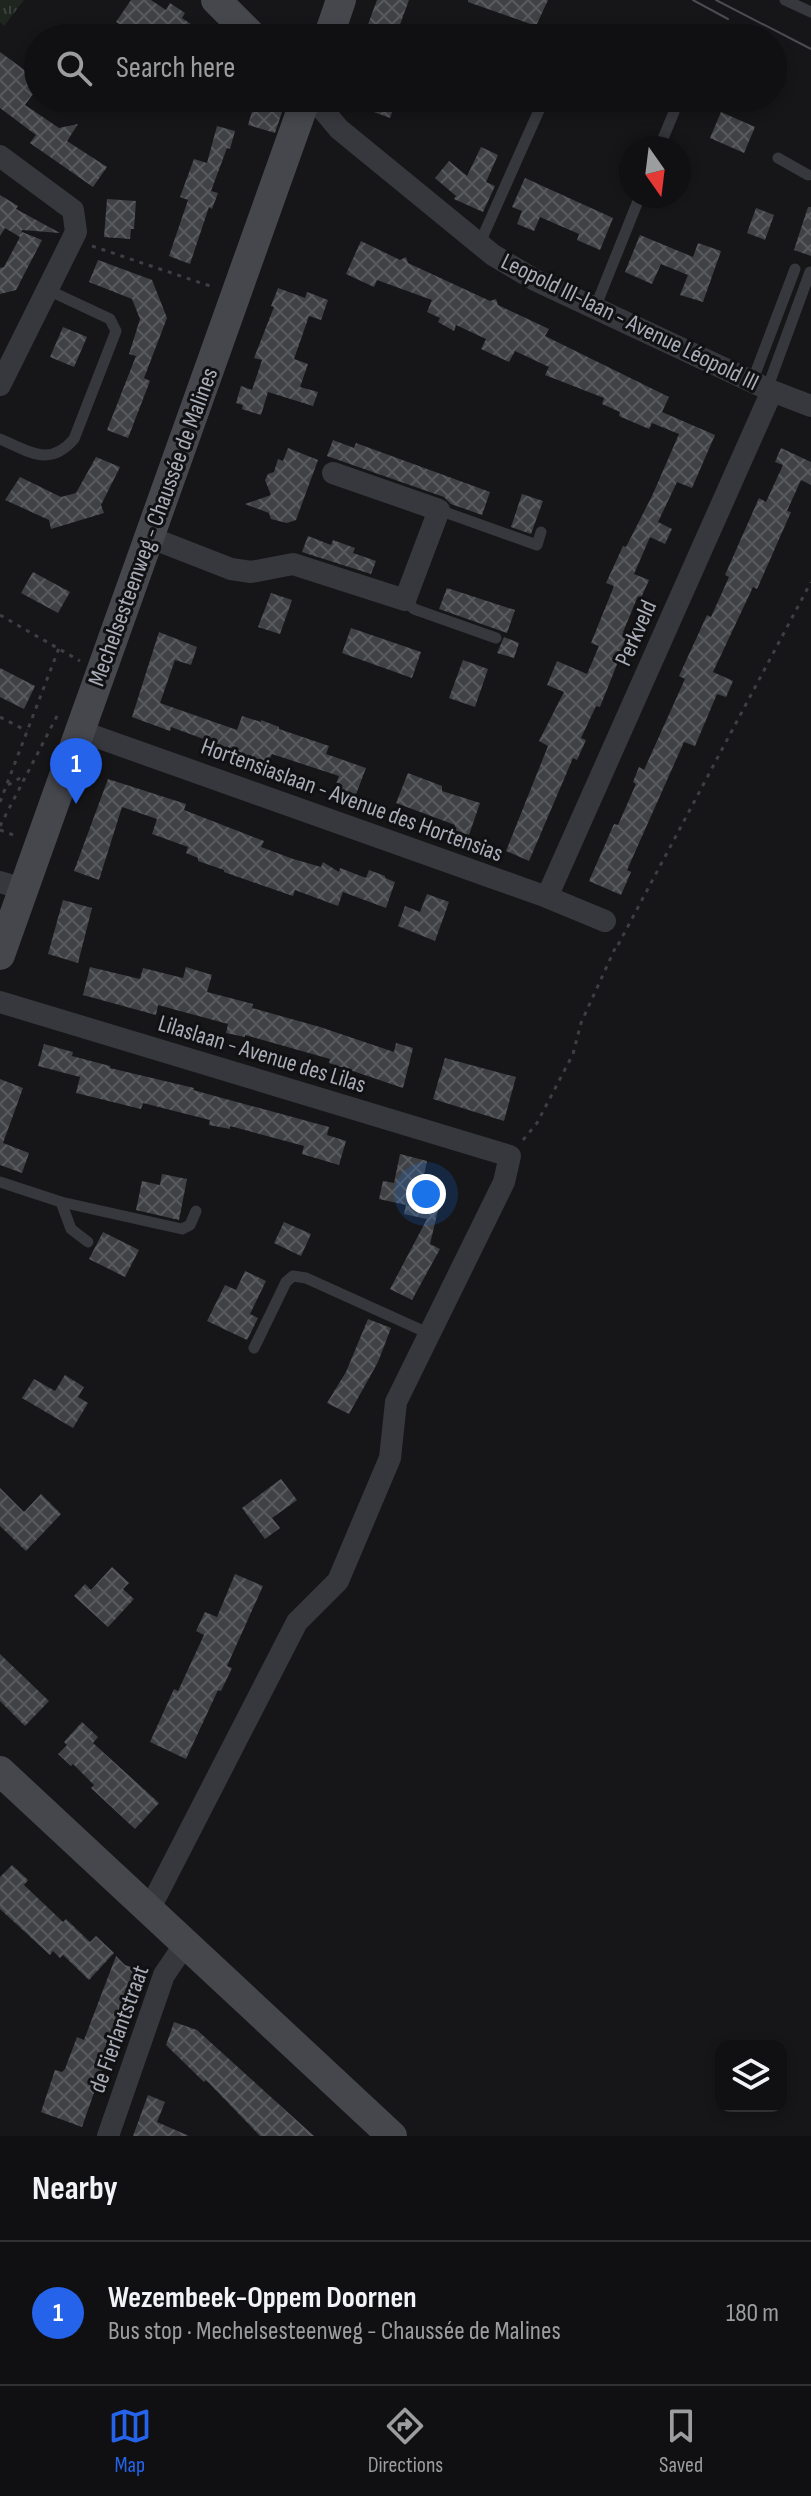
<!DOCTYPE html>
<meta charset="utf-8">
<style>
:root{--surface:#101012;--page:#19191b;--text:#f1f3f6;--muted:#9c9d9f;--line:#303032;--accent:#2563eb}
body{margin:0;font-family:"Sofia Sans Condensed",sans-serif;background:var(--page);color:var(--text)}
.controls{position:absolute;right:24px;bottom:24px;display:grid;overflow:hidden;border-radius:16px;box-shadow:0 4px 12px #0003}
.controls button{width:72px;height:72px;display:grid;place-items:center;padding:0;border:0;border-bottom:2px solid var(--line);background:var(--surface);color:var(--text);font:40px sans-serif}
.compass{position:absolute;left:619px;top:136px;width:72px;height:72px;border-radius:50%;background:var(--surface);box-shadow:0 4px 12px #0003;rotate:166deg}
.you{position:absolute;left:426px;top:1194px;width:28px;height:28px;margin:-20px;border:6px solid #fff;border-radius:50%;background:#1a73e8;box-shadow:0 0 0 12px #1a73e833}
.badge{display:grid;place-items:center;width:52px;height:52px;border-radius:50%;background:var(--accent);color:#fff;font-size:26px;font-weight:700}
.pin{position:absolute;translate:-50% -66px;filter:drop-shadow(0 2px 4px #0008)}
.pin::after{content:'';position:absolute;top:42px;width:28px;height:24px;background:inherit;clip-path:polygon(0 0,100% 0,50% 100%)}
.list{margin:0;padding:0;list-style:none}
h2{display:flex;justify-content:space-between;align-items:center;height:104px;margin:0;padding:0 32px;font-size:34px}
h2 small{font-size:26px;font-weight:400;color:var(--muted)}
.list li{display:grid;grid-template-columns:52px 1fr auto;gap:24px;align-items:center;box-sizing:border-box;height:144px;padding:0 32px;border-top:2px solid var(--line)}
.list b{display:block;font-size:30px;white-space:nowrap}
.list p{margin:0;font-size:26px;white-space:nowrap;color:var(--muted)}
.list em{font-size:26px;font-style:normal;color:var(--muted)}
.icon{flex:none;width:44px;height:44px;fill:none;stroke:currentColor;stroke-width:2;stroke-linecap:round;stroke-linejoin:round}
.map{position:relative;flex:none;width:811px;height:2136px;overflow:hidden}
.search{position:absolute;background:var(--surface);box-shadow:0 4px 12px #0003;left:24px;right:24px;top:24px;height:88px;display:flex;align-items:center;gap:20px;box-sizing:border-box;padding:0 28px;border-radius:44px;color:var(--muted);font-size:30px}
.sheet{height:248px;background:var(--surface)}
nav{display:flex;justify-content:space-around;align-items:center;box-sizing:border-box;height:112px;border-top:2px solid var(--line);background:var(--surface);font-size:22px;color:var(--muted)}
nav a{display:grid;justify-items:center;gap:4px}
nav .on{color:var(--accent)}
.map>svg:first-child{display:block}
.grass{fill:url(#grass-tufts)}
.building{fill:url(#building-cross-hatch)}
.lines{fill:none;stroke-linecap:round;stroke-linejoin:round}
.path{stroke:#3d3f44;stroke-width:3;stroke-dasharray:4 6;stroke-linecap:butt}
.lane{stroke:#37383d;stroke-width:11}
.street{stroke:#37383d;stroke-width:22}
.secondary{stroke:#45474d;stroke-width:30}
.tram{stroke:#4a4c52;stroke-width:2}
.labels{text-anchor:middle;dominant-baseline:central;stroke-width:6;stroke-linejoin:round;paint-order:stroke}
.street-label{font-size:24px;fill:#a8adb8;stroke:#111113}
</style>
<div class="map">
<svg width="811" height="2136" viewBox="0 0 811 2136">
<defs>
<pattern id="grass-tufts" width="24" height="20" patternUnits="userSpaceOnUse" patternTransform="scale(2)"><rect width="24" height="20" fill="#1e261f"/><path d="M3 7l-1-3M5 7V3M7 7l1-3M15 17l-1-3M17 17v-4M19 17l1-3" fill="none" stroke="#3c433d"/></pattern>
<pattern id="building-cross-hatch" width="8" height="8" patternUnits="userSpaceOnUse" patternTransform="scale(2)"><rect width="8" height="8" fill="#404145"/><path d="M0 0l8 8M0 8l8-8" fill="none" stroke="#595a5e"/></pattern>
</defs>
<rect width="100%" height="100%" fill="#161618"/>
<path class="grass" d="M0 0H24L4 26 0 22Z"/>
<g class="building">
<path d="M131 0H151L166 10 170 3 185 13 182 18 198 29 191 38H143L116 22Z"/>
<path d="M377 0H409L395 38H363Z"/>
<path d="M468 0H548L536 26 468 2Z"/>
<path d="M0 52 38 80V87L25 105 59 128 78 124 67 141 107 167 93 187 30 143 36 135 0 108Z"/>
<path d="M256 98 284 106 275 133 248 125Z"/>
<path d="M341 98H397L390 118 341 100Z"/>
<path d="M721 112 755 127 744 153 710 138Z"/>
<path d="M217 126 235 131 230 149 227 148 211 191 218 193 212 209 209 207 190 264 169 256 188 200 180 197 194 159 207 163Z"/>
<path d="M481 147 498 155 486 182 495 186 483 212 454 199 456 196 435 178 449 161 467 176Z"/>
<path d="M525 178 613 218 600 250 577 240 579 234 540 217 534 231 517 224 522 211 512 207Z"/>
<path d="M0 195 18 206 16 209 60 233 22 230 21 234 22 232 42 240 16 290 0 294V268L4 267 20 237 5 228 0 236Z"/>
<path d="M107 199 136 201 134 229H131L130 239 104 237Z"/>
<path d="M808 207H811V256L794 250Z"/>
<path d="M756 208 774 215 765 240 747 233Z"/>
<path d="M640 235 693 257 698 243 721 251 703 302 680 295 688 275 661 264 652 284 625 272Z"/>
<path d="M361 241 400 260 406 257 408 263 490 301 496 299 498 305 549 329 545 336 669 397 662 412 715 435 692 488 677 482 658 522 672 529 665 544 650 537 634 574 649 580 641 598 638 596 623 632 629 634 600 707 596 706 581 738 586 740 577 760 573 758 529 861 506 851 548 746 539 741 564 692 547 685 557 661 587 674 599 646 591 643 614 586 606 583 623 546 626 547 652 496 679 434 652 423 649 429 619 416 620 412 602 404 604 398 545 375 549 367 515 351 509 362 481 349 486 339 456 325 454 331 438 322 440 318 427 312 432 300 377 280 374 287 346 274Z"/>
<path d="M98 260 152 280 167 318 144 378 150 381 128 438 107 430 136 356 129 354 140 319 132 299 89 282Z"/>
<path d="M278 288 305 298 307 292 328 300 321 320 309 316 294 359 308 364 300 387 318 392 313 406 268 392 261 415 242 409 243 405 236 403 241 386 252 390 262 360 254 358 274 307 271 306Z"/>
<path d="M63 327 87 337 74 367 50 357Z"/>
<path d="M333 440 354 448 356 443 490 492 482 515 451 504 444 497 327 456Z"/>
<path d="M288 448 318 460 296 520 287 523 271 519 269 513 245 504 271 495 265 480 268 474 274 472 278 459 283 461Z"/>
<path d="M781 448 811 462V485L801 480 787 511 791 512 757 589 753 587 713 672 733 681 727 695 726 697 717 694 695 746 684 742 627 870 631 872 621 895 589 881 614 824 618 825 636 784 633 782 639 767 644 770 666 721 685 679 679 676 707 615 711 617 729 577 725 575 759 498 766 502 783 465 775 462Z"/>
<path d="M96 457 120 467 101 505 104 513 51 529 49 520 5 500 20 477 61 497 76 493Z"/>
<path d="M522 494 543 501 531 534 511 527Z"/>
<path d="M308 536 331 545 333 540 355 548 353 553 376 561 371 574 302 552Z"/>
<path d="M33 572 70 592 58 613 21 593Z"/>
<path d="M447 588 515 610 507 633 439 609Z"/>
<path d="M271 593 292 600 280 634 258 627Z"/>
<path d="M351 628 421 652 412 678 342 653Z"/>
<path d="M159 632 197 647 191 665 175 660 160 703 237 730 242 716 261 722V720L279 727V729L329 746 326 754 366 768 355 797 334 789 339 776 272 754 268 763 171 727 170 731 132 717Z"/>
<path d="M504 637 519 643 514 658 497 653Z"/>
<path d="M463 660 488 669 475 707 449 698Z"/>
<path d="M0 668 35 686 24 709 0 697Z"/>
<path d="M408 773 442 786V791L480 803 469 835 454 830 455 825 396 803Z"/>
<path d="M108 779 186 804 184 810 264 841 261 847 293 859 321 867 323 862 339 872 340 868 366 878 369 870 385 876V878L395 882 386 908 343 892 338 906 295 890 293 896 224 872V870L198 861V858L186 853 188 847 152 834 157 819 122 807 99 880 74 871Z"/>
<path d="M427 894 449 902 435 941 398 926 405 906 420 912Z"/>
<path d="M63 900 92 908 78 963 48 954Z"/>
<path d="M90 967 140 979 143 968 183 978 186 967 212 975 207 992 253 1004 252 1008 320 1027 394 1052 396 1043 413 1048 403 1088 329 1063 330 1059 245 1035V1037L226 1033 228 1024 158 1005 156 1015 83 995Z"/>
<path d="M44 1044 73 1052 72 1056 110 1066V1068L194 1088 193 1090 329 1127 327 1135 346 1141 339 1165 302 1154 304 1146 230 1126V1129L209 1125 210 1120 143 1103 141 1109 76 1093 80 1077 38 1066Z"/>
<path d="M445 1058 516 1077 504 1121 433 1099Z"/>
<path d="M0 1079 23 1088 3 1143 29 1153 22 1173 0 1165Z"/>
<path d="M400 1154 427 1161 423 1180 444 1185 430 1244 440 1249 412 1300 390 1289 427 1219 404 1214 406 1205 379 1199 383 1181 394 1183Z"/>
<path d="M162 1174 187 1179 179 1220 136 1210 142 1181 160 1185Z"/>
<path d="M284 1222 311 1234 301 1256 274 1243Z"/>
<path d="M103 1232 139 1250 125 1277 89 1259Z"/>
<path d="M245 1271 266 1281 250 1314 258 1318 247 1340 207 1321 225 1285 236 1290Z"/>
<path d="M368 1319 391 1328 378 1362 349 1414 327 1403 346 1372Z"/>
<path d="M65 1375 84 1387 78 1397 88 1403 73 1428 22 1398 34 1379 55 1391Z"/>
<path d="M281 1479 297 1500 272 1518 280 1528 265 1539 242 1508Z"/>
<path d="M0 1488 24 1512 41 1494 61 1514 26 1551 0 1526Z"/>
<path d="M112 1567 129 1583 123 1589 134 1599 108 1627 74 1596 85 1584 91 1590Z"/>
<path d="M235 1574 263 1586 227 1666 232 1668 221 1691 218 1690 186 1759 150 1742 174 1689 178 1691 204 1635 196 1631 205 1612 217 1617Z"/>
<path d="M0 1654 49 1701 25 1726 0 1701Z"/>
<path d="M82 1722 98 1737 93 1743 159 1803 135 1829 91 1788 94 1785 73 1764 71 1766 58 1754 67 1745 64 1742Z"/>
<path d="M12 1865 28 1880 24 1885 63 1922 66 1919 90 1942 96 1936 114 1953 89 1980 63 1955 60 1958 53 1951 50 1955 0 1909V1877Z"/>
<path d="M116 1956 125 1965 140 1970 129 2002 126 2001 82 2127 41 2112 55 2070 62 2072 65 2069 77 2037 84 2040Z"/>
<path d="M174 2022 197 2030 314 2136H260L206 2080 204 2082 166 2045Z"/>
<path d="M148 2095 165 2102 157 2122 189 2136H133Z"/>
</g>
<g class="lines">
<g class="path">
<path d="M92 246 213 287"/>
<path d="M0 615 80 661"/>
<path d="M0 717 27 731"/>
<path d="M8 785 22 777"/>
<path d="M0 802 59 648"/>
<path d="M0 826 58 714"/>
<path d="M0 830 16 836"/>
<path d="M618 945 811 582"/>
<path d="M523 1140 537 1123 573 1054 581 1023 617 944"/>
</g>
<g class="lane">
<path d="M785 0 811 12"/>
<path d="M659 148 674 112 676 98"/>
<path d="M778 158 808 175"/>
<path d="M479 245 544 99"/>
<path d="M595 308 640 196"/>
<path d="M752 382 795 269"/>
<path d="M767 389 810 272"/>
<path d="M0 439C29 451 49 468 74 439L116 331 110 319 48 290"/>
<path d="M439 510 537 545 541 532"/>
<path d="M405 600 414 609 496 638"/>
<path d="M0 1182 61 1202 182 1229 190 1225 196 1211"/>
<path d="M61 1202 71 1229 88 1242"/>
<path d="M254 1348 286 1282 293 1276 306 1278 430 1334"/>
</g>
<g class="street">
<path d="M313 98 339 129 493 255 535 280 772 391 811 406"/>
<path d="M0 156 73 210 76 232 0 385"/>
<path d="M149 537 231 569 251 572 293 564 405 600 439 510 333 473"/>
<path d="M80 731 547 897 605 921"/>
<path d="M0 882 24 889"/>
<path d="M547 897 772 391"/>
<path d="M0 1002 510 1156 504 1182 396 1402 390 1458 338 1581 297 1622 149 1910"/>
<path d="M108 2136 164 1975 185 1944"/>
</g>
<g class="secondary">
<path d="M216 0 254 38"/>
<path d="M328 38 341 0"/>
<path d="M0 955 306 98"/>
<path d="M0 1771 392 2136"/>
</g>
<g class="tram">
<path d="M693 0 728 19"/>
<path d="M716 0 811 49"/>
</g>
</g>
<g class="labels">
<g class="street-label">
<text transform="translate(630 322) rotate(26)">Leopold III-laan - Avenue Léopold III</text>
<text transform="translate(153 527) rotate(-70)">Mechelsesteenweg - Chaussée de Malines</text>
<text transform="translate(636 633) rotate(-66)">Perkveld</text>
<text transform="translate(352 800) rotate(20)">Hortensiaslaan - Avenue des Hortensias</text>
<text transform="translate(262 1054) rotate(17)">Lilaslaan - Avenue des Lilas</text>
<text transform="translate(119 2029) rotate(-70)">de Fierlantstraat</text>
</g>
</g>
</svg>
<div class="controls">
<button><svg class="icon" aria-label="layers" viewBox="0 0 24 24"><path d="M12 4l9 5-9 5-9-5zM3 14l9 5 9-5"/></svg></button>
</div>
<svg class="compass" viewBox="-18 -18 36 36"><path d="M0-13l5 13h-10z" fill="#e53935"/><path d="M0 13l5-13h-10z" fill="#9c9d9f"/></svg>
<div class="you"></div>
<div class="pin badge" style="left:76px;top:804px">1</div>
<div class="search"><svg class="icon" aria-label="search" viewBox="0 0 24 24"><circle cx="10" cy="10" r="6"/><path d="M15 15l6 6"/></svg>Search here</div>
</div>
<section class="sheet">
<h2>Nearby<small></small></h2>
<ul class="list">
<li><span class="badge">1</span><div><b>Wezembeek-Oppem Doornen</b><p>Bus stop · Mechelsesteenweg - Chaussée de Malines</p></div><em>180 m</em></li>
</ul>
</section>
<nav>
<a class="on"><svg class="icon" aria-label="map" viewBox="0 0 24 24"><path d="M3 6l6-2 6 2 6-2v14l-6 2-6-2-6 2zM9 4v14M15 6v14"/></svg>Map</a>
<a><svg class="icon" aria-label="directions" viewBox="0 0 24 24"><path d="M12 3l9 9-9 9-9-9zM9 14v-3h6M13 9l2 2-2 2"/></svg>Directions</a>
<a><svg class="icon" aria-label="saved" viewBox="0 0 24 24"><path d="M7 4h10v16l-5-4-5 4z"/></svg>Saved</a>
</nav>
